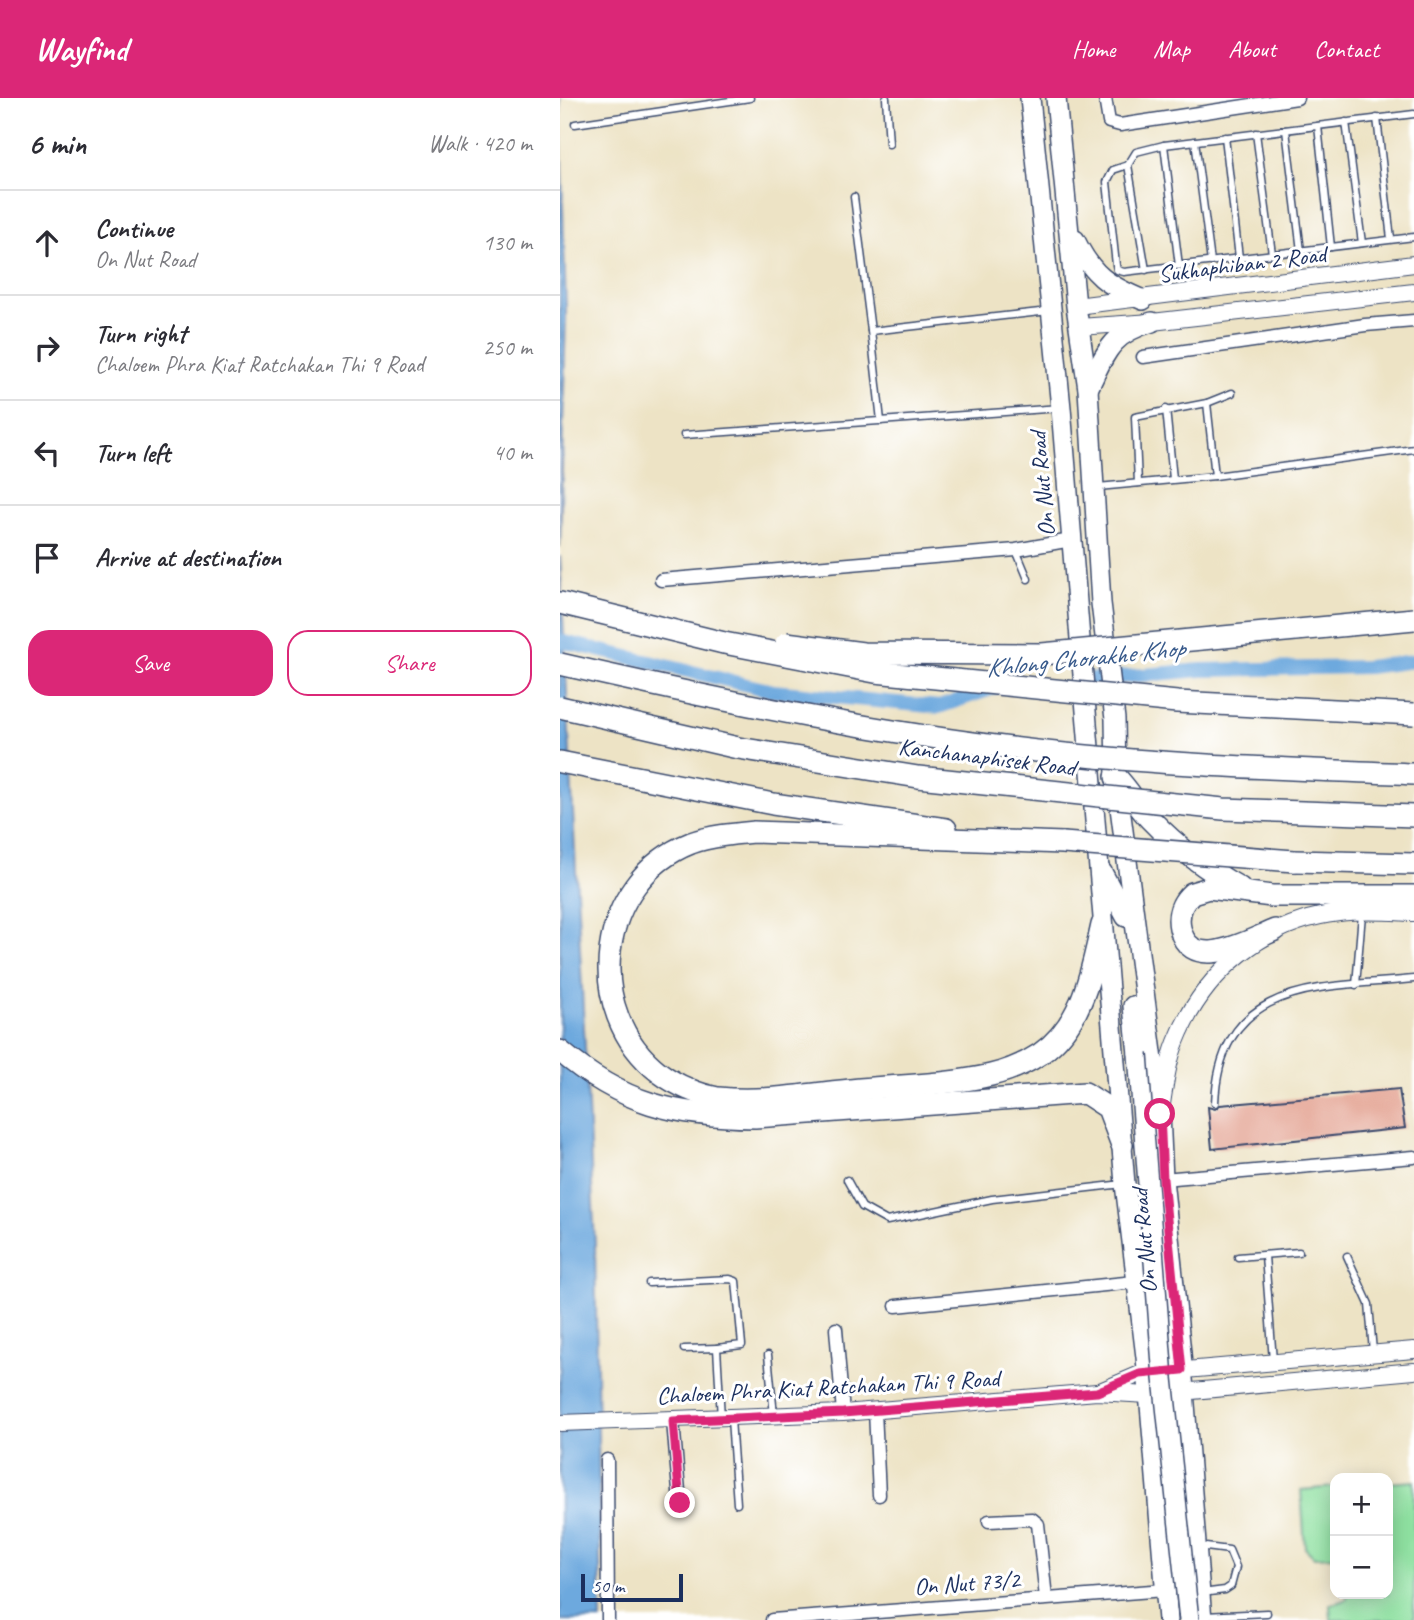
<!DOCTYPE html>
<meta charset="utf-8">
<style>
:root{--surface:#fff;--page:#f2f2f3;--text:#2b2b33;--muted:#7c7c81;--line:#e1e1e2;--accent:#db2777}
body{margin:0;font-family:Caveat,sans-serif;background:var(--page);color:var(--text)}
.controls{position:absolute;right:21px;bottom:21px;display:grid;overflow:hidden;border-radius:14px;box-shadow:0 4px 18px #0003}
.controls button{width:63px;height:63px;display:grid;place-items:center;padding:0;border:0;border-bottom:2px solid var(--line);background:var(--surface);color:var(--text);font:35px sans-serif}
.scale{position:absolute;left:21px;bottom:18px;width:102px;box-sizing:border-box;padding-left:7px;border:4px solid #1b2f5e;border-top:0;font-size:19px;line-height:24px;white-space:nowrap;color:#1b2f5e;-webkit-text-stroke:5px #fff;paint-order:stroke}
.stop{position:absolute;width:21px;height:21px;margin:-16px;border:5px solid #db2777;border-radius:50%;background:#fff}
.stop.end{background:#db2777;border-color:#fff;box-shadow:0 2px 7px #0008}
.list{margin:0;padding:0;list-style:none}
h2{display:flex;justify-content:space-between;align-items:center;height:91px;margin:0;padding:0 28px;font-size:30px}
h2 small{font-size:23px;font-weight:400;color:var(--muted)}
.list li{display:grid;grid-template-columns:46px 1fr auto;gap:21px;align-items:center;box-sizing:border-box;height:105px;padding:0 28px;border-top:2px solid var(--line)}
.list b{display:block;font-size:26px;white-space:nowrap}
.list p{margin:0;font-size:23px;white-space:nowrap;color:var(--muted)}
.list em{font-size:23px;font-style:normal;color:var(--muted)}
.actions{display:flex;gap:14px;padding:21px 28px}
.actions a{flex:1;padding:16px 0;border:2px solid var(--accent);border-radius:21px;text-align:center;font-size:24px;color:var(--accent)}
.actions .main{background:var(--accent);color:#fff}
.icon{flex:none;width:38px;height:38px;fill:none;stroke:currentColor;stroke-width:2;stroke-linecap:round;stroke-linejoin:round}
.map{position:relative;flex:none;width:854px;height:1522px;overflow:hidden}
header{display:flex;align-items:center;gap:42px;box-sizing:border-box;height:98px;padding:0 35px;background:var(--accent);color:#fff}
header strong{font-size:33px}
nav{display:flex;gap:38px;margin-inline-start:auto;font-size:24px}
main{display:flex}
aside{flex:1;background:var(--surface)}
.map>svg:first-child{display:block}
.green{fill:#8ee0a0;stroke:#54887f;stroke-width:2}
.water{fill:#6da9de;stroke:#446c9e;stroke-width:2}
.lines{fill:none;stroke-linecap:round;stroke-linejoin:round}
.canal{stroke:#6da9de;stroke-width:14}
.building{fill:#e3a190}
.lane-casing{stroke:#3a4a6d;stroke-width:9}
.street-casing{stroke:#3a4a6d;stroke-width:15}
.secondary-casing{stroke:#3a4a6d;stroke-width:18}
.primary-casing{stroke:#3a4a6d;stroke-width:22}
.highway-casing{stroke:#3a4a6d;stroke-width:24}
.lane{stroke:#fff;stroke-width:6}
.street{stroke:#fff;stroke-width:12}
.secondary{stroke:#fff;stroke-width:16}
.primary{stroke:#fff;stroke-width:19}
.highway{stroke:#fff;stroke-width:21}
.primary-bridge-casing{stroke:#3a4a6d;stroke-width:22;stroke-linecap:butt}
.highway-bridge-casing{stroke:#3a4a6d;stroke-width:24;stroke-linecap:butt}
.primary-bridge{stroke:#fff;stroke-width:19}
.highway-bridge{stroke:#fff;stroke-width:21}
.route{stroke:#db2777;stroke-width:9}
.labels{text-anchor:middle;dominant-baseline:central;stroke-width:6;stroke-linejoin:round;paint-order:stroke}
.street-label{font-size:24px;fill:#1b2f5e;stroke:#fff}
.water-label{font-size:26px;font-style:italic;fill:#385a8b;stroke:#fff}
</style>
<header>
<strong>Wayfind</strong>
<nav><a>Home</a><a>Map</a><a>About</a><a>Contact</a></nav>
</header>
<main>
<aside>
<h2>6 min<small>Walk · 420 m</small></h2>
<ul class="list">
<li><svg class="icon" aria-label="ahead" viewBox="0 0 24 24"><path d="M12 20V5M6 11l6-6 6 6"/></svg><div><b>Continue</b><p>On Nut Road</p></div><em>130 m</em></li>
<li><svg class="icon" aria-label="right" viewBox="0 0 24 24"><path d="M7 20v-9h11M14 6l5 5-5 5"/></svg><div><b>Turn right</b><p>Chaloem Phra Kiat Ratchakan Thi 9 Road</p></div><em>250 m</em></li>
<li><svg class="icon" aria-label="left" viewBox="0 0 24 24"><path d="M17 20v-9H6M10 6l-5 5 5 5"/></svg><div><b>Turn left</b></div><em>40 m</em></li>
<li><svg class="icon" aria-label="arrive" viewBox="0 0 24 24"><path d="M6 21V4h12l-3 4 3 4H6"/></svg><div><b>Arrive at destination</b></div></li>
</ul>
<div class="actions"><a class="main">Save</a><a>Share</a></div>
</aside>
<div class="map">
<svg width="854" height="1522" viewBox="0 0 854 1522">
<rect width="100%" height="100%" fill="#fff"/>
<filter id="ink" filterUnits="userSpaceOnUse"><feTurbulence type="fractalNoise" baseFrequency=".0143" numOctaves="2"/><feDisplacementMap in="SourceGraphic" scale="14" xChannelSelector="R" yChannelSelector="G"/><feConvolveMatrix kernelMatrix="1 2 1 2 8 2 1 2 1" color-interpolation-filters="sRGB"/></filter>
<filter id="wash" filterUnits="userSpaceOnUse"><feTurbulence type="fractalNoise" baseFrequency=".00686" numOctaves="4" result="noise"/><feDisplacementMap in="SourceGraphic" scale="28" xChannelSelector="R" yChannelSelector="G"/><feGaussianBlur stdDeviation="1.57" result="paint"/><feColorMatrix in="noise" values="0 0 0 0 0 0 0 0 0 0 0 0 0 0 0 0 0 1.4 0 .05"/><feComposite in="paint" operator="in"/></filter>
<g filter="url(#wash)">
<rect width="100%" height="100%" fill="#ede3c5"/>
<g class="green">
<path d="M854 1383V1522H771L770 1507 787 1501V1496H828V1385Z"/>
<path d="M775 1389V1458L754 1459 745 1450 741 1392Z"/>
</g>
<g class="water">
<path d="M0 0 6 214 0 449Z"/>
<path d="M0 458 35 1146 41 1522H0Z"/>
</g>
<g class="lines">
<g class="canal">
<path d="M0 543 213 593 379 609 437 589"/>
<path d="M516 583 641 572 808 569 854 563"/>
</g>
</g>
<g id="blocks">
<path class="building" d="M839 991 845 1030 652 1051 648 1009 655 1011 660 1007Z"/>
</g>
</g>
<g filter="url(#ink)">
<use href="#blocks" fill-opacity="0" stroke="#3a4a6d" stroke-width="2"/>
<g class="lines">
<g class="lane-casing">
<g id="lane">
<path d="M326 0 329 46"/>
<path d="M817 20 831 141"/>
<path d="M786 24 802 145"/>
<path d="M15 26 190 0"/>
<path d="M758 28 771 149"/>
<path d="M726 32 741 153"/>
<path d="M696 35 712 156"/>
<path d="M665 39 679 160"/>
<path d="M635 43 651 164"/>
<path d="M604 47 619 168"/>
<path d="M568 67 553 72 547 84 556 167 557 172 564 174 854 139"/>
<path d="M294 99 311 233"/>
<path d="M586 172 568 67 576 54 604 47 854 16"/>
<path d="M647 305 655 378"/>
<path d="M606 311 613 381"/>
<path d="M321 323 311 233 489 213"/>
<path d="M124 337 500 310"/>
<path d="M578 385 575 319 647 305 672 295"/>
<path d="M538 389 655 378 854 351"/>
<path d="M456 452 468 481"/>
<path d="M796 887 802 816"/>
<path d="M655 1005C660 881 761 890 854 881"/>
<path d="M287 1082 302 1109 327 1123 432 1101 563 1086"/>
<path d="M705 1158 713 1263"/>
<path d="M787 1158 809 1206 813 1254"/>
<path d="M678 1159 739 1154"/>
<path d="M89 1185 170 1181 176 1183 182 1247 157 1250"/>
<path d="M124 1251 157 1250 161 1320"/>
<path d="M208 1257 214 1317"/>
<path d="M171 1321 177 1406"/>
<path d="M638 1448 669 1452 676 1469 671 1488 665 1492 642 1495"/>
<path d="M644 1518 707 1515"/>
</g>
</g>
<g class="street-casing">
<g id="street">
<path d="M545 0 549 24 560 27 737 0"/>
<path d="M583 259 805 227 854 223"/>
<path d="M101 482 456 452 511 442"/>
<path d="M603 1081 854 1059"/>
<path d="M336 1208 575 1184"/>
<path d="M276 1231 283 1315"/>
<path d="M315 1313 319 1397"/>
<path d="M113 1323 120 1405"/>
<path d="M47 1362 48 1522"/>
<path d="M429 1423 472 1421 478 1426 486 1500"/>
<path d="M212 1522 605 1492"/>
</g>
</g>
<g class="secondary-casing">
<g id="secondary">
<path d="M516 208 854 166"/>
<path d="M519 229 592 224 854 194"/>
<path d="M602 1006C605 986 608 964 616 944 643 875 705 823 779 815 804 812 829 814 854 815"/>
<path d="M540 1293 580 1276 854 1252"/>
<path d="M0 1325 283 1315 537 1294 588 1297 854 1273"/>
</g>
</g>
<g class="primary-casing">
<g id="primary">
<path d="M470 0 501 310 565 1086 586 1259 608 1522"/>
<path d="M496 0 516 208 528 291 541 505 555 621 556 679 600 1016 603 1081 621 1255 642 1522"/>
<path d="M515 142C532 177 547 187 583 202"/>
<path d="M528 291C546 254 550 236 592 224"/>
<path d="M542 774 566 819"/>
<path d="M573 908 578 956"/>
</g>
</g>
<g class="highway-casing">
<g id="highway">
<path d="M0 505 164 545"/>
<path d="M0 664 213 706 386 731"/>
<path d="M556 679C569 692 577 708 590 721 616 748 647 772 680 790"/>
<path d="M503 745 194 734C173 736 151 738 131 745 37 782 20 914 100 975 116 987 139 997 158 1000 205 1005 254 995 300 991 343 987 389 987 431 977 448 973 465 966 480 956 523 926 531 875 542 827"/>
<path d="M734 763 854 766"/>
<path d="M715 832C689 842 630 877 620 830 617 816 622 804 632 795L649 790 712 798H854"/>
<path d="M0 953C62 1006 115 1018 195 1019L525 995 548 1010 562 1047"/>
</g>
</g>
<use href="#lane" class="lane"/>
<use href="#street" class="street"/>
<use href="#secondary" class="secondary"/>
<use href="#primary" class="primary"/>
<use href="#highway" class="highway"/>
<g class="primary-bridge-casing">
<path id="primary-bridge" d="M578 956 603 1280 629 1522"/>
</g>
<g class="highway-bridge-casing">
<g id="highway-bridge">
<path d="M164 545 315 574 617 604 854 616"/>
<path d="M226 545 303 555 482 556 854 521"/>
<path d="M0 566C166 604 336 639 505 656 621 668 738 671 854 676"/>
<path d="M0 609 178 650 358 679 663 711 854 718"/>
<path d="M503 745 734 763"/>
</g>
</g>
<use href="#primary-bridge" class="primary-bridge"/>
<use href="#highway-bridge" class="highway-bridge"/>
</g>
</g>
<g class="lines" filter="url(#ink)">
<path class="route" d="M120 1405 113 1323 283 1315 537 1294 580 1276 622 1272 603 1081 600 1016"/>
</g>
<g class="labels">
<g class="street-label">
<text transform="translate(682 166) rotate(-7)">Sukhaphiban 2 Road</text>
<text transform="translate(482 386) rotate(-95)">On Nut Road</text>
<text transform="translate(427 659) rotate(7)">Kanchanaphisek Road</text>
<text transform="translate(584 1143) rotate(-95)">On Nut Road</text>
<text transform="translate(268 1289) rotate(-3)">Chaloem Phra Kiat Ratchakan Thi 9 Road</text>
<text transform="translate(407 1485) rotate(-4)">On Nut 73/2</text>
</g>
<g class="water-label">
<text transform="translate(525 560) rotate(-6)">Khlong Chorakhe Khop</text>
</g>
</g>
</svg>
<div class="controls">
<button>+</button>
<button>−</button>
</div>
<div class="scale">50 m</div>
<div class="stop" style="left:600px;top:1016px"></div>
<div class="stop end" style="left:120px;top:1405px"></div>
</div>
</main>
